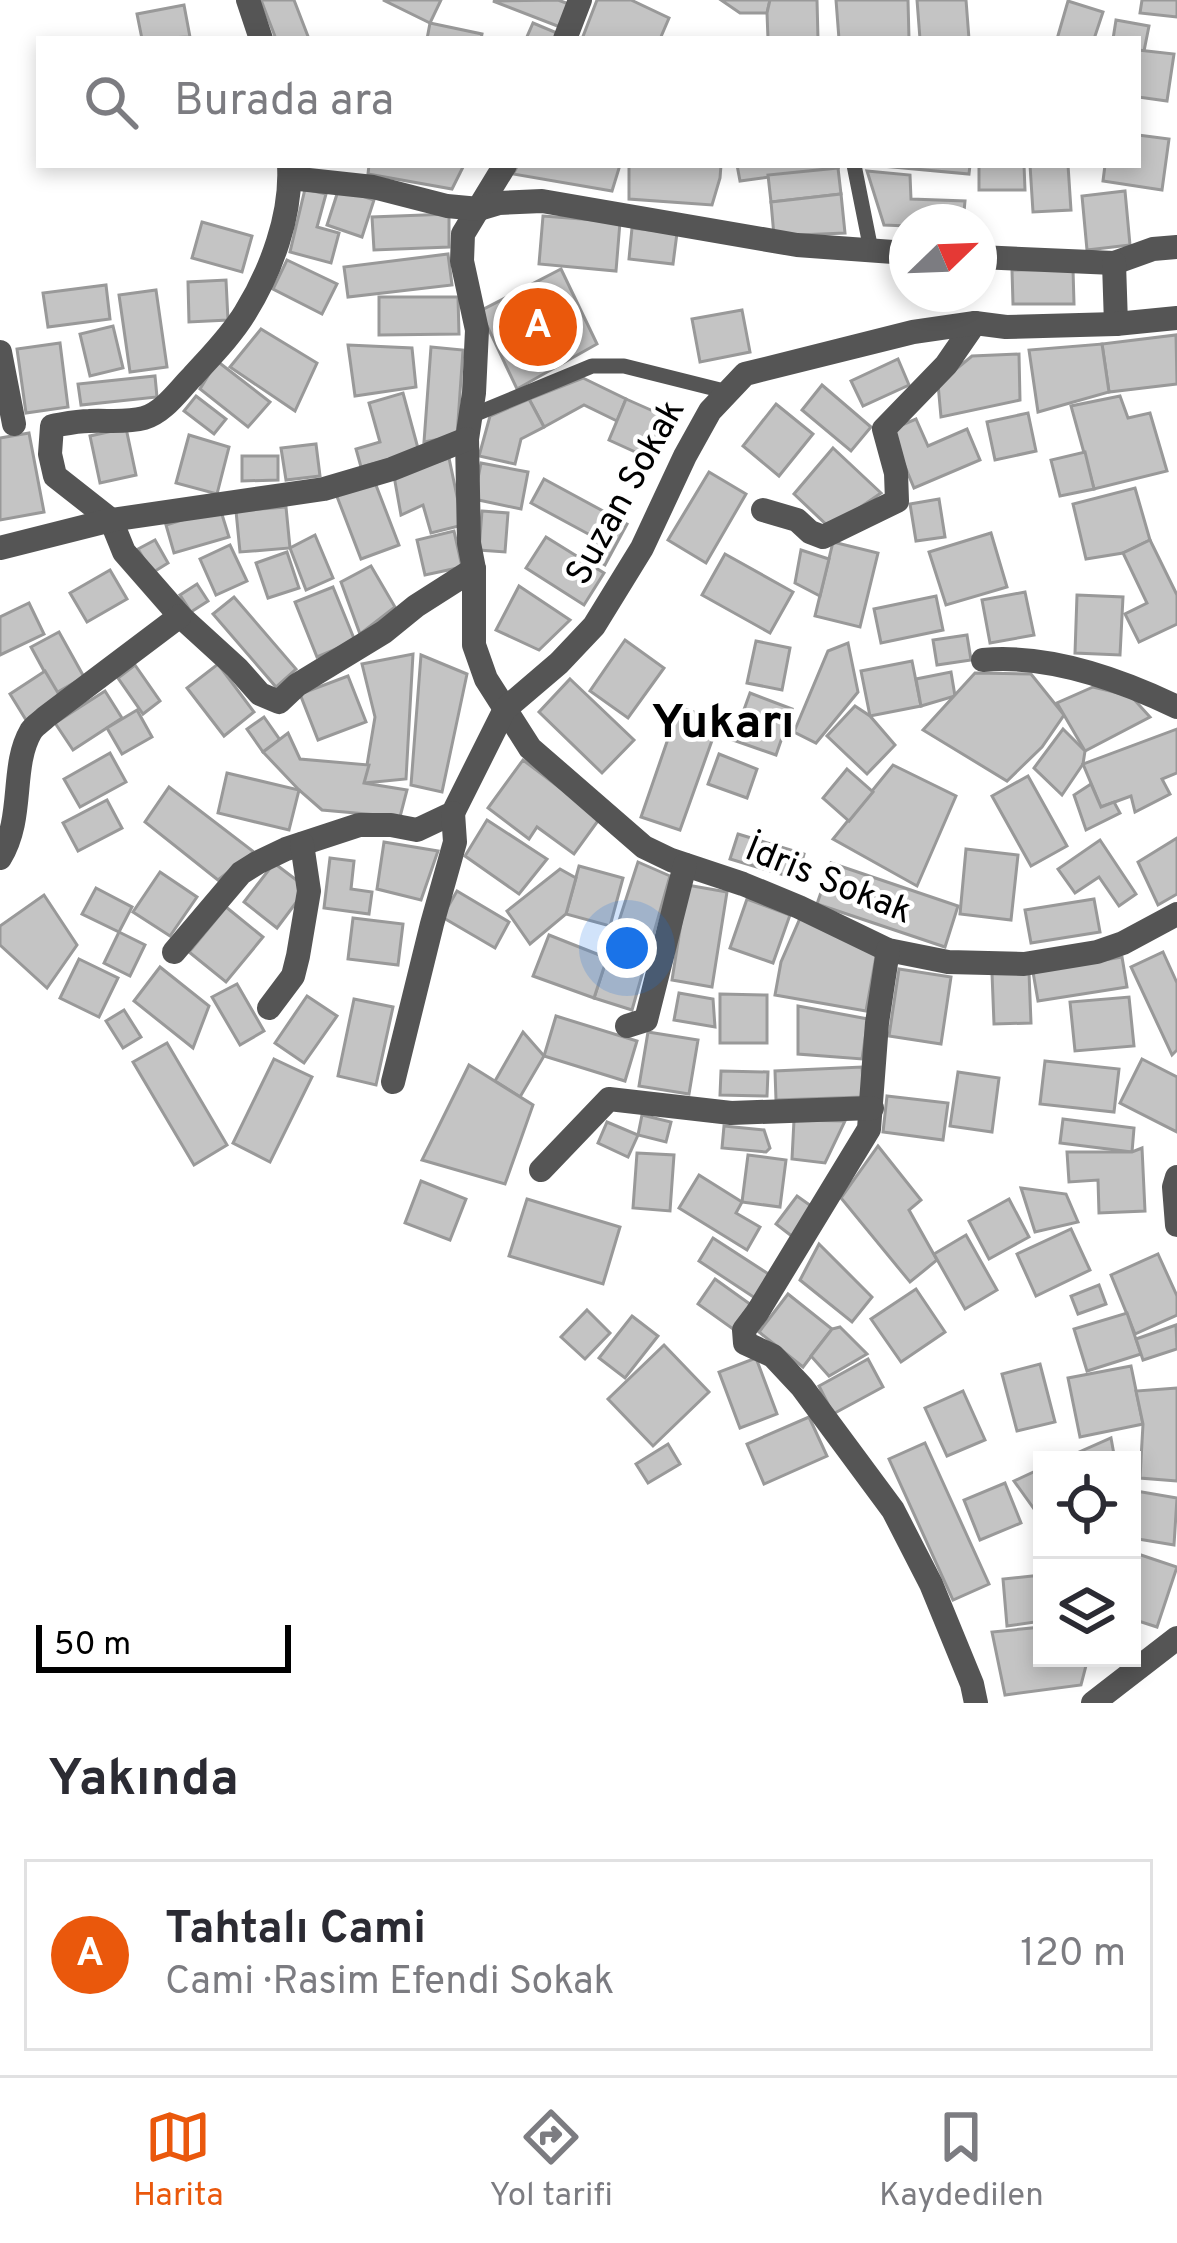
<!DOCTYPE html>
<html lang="tr">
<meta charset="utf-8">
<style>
:root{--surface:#fff;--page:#f7f7f7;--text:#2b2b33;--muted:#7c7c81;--line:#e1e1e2;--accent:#ea580c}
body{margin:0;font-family:Overpass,sans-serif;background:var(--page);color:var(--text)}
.controls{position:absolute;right:36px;bottom:36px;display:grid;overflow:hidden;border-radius:0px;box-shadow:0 6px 18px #0003}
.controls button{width:108px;height:108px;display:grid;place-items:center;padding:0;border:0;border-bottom:3px solid var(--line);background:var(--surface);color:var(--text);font:60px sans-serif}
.compass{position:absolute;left:889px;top:204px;width:108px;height:108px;border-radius:50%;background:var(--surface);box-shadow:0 6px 18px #0003;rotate:67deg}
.scale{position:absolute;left:36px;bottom:30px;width:255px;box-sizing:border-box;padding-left:12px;border:6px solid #000;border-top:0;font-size:33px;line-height:42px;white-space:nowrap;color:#000;-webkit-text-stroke:9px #fff;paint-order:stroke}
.you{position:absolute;left:627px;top:948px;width:42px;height:42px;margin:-30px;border:9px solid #fff;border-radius:50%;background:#1a73e8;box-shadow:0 0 0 18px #1a73e833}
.badge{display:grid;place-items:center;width:78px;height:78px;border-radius:50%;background:var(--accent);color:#fff;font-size:39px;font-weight:700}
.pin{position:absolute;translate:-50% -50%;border:6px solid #fff;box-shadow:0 3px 12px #0006}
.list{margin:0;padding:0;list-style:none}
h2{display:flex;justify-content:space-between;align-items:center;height:156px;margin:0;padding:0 48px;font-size:51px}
h2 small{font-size:39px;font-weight:400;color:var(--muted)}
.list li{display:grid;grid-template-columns:78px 1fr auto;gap:36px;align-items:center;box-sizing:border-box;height:192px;margin:0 24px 24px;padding:0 24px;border:3px solid var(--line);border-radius:0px}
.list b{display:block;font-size:45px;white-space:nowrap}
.list p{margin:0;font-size:39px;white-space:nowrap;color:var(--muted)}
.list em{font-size:39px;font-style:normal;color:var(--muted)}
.icon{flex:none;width:66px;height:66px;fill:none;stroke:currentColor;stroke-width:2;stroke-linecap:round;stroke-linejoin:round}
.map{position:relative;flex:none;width:1177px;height:1703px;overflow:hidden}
.search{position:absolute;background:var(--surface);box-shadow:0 6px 18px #0003;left:36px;right:36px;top:36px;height:132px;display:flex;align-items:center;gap:30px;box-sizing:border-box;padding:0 42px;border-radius:0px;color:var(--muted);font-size:45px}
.sheet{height:372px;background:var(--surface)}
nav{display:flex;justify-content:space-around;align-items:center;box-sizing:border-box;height:168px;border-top:3px solid var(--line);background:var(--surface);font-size:33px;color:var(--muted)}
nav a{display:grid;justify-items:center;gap:6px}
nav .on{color:var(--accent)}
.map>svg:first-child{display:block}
.building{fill:#c4c4c4;stroke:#999;stroke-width:3}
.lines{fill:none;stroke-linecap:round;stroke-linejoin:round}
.lane{stroke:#555;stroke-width:15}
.street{stroke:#555;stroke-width:24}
.labels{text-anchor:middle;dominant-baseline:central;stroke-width:9;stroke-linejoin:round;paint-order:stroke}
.street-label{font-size:36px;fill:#000;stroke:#fff}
.district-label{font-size:48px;font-weight:bold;fill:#000;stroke:#fff}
</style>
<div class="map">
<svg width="1177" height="1703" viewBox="0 0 1177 1703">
<rect width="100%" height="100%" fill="#fff"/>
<g class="building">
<path d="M261 0H294L309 39H276Z"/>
<path d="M383 0H441L430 23Z"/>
<path d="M558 0 569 4 560 27 493 1Z"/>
<path d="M597 0H631L669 18 660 39H582Z"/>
<path d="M721 0H770L767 13H740Z"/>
<path d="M770 0H817L818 39H768L767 13Z"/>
<path d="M836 0H908L909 39H839Z"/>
<path d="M917 0H966L969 39H920Z"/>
<path d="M1142 0H1177V17L1140 13Z"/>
<path d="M1068 1 1103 12 1094 39H1057Z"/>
<path d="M184 5 190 37 142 39 137 14Z"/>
<path d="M1116 20 1149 26 1144 51 1138 50V39H1113Z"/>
<path d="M430 23 482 34 481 39H427Z"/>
<path d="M533 23 557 33 554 39H526Z"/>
<path d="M1138 50 1174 54 1167 101 1138 97Z"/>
<path d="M1138 135 1169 139 1162 190 1103 181 1105 165H1138Z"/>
<path d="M369 165H464L452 189 368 174Z"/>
<path d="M518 165H620L612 191 513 174Z"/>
<path d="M629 165H721L720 178 712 205 629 199Z"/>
<path d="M737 165H837L838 168 740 181Z"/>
<path d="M871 165H970L969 174Z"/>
<path d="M979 165H1024L1025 190H979Z"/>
<path d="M1030 165H1068L1071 210 1033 212Z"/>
<path d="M838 168 841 194 771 202 768 175Z"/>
<path d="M867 171 910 175 911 199 965 201 963 222H907V226L884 225Z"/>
<path d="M339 188 374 200 362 237 327 225Z"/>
<path d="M305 189 326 194 317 227 339 233 331 263 290 252Z"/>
<path d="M1125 191 1130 245 1087 250 1082 196Z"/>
<path d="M841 194 845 233 774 236 771 202Z"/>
<path d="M449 214V247L374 250 372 217Z"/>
<path d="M543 216 620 222 616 271 539 264Z"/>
<path d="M202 222 252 236 242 272 192 258Z"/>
<path d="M632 228 677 233 673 264 629 259Z"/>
<path d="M448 254 452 285 348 297 344 267Z"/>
<path d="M287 260 337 284 322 314 273 289Z"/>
<path d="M561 269 597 344 517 389 480 311Z"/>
<path d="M1073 269 1074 304H1013L1012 270Z"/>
<path d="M226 280 228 320 189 322 188 282Z"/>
<path d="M106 285 110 319 48 327 43 293Z"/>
<path d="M156 290 167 367 130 372 119 295Z"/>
<path d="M379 297H458L459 334 379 335Z"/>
<path d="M742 310 750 352 700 362 692 319Z"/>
<path d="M113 326 123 368 90 376 80 334Z"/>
<path d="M261 329 317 363 295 411 230 367Z"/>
<path d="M1176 335 1177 384 1109 392 1102 344Z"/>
<path d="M60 343 68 407 26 413 17 349Z"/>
<path d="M1102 344 1109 392 1038 412 1029 350Z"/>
<path d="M348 345 412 348 416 387 355 396Z"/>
<path d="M431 347 463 350 457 436 424 442Z"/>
<path d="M1019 354 1020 400 941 417 938 384 972 356Z"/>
<path d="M898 359 909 385 863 406 851 381Z"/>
<path d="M217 361 270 402 248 427 200 389Z"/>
<path d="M155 376 157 397 81 405 78 384Z"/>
<path d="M583 378 626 399 617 421 584 405 544 427 529 399Z"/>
<path d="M822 385 871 427 851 451 802 410Z"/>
<path d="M403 393 419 452 361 467 356 449 380 442 369 403Z"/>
<path d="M196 396 226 419 214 434 184 411Z"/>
<path d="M1120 396 1128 418 1150 413 1167 471 1094 489 1071 406Z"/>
<path d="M529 399 544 427 521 439 515 464 479 456 490 416Z"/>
<path d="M626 399 671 419 653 460 609 440Z"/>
<path d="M776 404 813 434 779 476 743 446Z"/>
<path d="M1028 413 1036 451 995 460 987 422Z"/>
<path d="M916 419 928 446 967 429 980 460 914 488 890 430Z"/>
<path d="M126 428 136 475 100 483 90 436Z"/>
<path d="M29 433 44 512 0 520V438Z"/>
<path d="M189 435 229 447 217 494 176 483Z"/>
<path d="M316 444 320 476 286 480 281 448Z"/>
<path d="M833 448 881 493 830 528 794 494Z"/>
<path d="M1085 452 1094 489 1060 496 1051 460Z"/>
<path d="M242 456H278V480L242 481Z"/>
<path d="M449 458 463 525 431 533 423 505 401 515 394 476Z"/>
<path d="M481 463 528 472 521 509 474 499Z"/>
<path d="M709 472 746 494 706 563 668 540Z"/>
<path d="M544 479 627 524 605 565 583 552 592 536 531 503Z"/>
<path d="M374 480 399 545 361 559 336 494Z"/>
<path d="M1135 488 1150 540 1123 553 1086 559 1073 504Z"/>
<path d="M939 499 945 537 916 541 910 504Z"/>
<path d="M286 507 290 548 240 552 236 511Z"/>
<path d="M220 508 229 537 174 553 166 525Z"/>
<path d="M482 511 508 513 505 552 479 550Z"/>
<path d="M454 531 462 567 425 575 417 540Z"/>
<path d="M991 533 1007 587 946 605 929 552Z"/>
<path d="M315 535 333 578 306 590 290 548Z"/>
<path d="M546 537 604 573 584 605 526 568Z"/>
<path d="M155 540 168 563 152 573 138 549Z"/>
<path d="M1150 540 1177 595V624L1139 642 1125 614 1147 603 1123 553Z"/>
<path d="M833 542 878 553 860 627 815 616Z"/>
<path d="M230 545 247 581 216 595 200 559Z"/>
<path d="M801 550 829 559 820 596 795 583Z"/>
<path d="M287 552 299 588 268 598 256 563Z"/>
<path d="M725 554 793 592 770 633 702 595Z"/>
<path d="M371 566 395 607 360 634 341 582Z"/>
<path d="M110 570 127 599 87 622 70 593Z"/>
<path d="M197 584 208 601 191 612 180 595Z"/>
<path d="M519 586 570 620 539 650 496 630Z"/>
<path d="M333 587 355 641 317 657 295 602Z"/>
<path d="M1025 592 1034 635 990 643 982 600Z"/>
<path d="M1077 595 1123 597 1120 655 1075 653Z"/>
<path d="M936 596 943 630 881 643 874 609Z"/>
<path d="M234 597 296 669 276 687 213 614Z"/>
<path d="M29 603 44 634 0 655V617Z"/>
<path d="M59 632 84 677 56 693 31 647Z"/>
<path d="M967 635 971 660 937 665 933 640Z"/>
<path d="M625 640 664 668 628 718 590 691Z"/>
<path d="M756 641 790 648 782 690 747 683Z"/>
<path d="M848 643 858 692 816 743 794 732 828 651Z"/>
<path d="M413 654 406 779 364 783 375 717 362 664Z"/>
<path d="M421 655 467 674 442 792 411 785Z"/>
<path d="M912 661 921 706 870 716 861 671Z"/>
<path d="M218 664 254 712 224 736 187 688Z"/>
<path d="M135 665 160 701 143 714 118 678Z"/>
<path d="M45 671 61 698 26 720 10 694Z"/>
<path d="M951 672 955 696 921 706 916 679Z"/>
<path d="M975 673 1031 674 1064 715 1042 747 1007 781 923 730Z"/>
<path d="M348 676 366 722 318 740 300 694Z"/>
<path d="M570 679 634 740 602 773 539 712Z"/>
<path d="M1093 687 1131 696 1150 717 1085 751 1057 703Z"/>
<path d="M105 691 122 718 73 750 55 723Z"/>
<path d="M750 693 792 709 776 755 733 740Z"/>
<path d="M855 706 870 716 895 745 867 774 827 736Z"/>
<path d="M679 707 719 721 680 830 641 817Z"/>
<path d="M137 710 152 737 122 754 107 728Z"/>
<path d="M264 717 280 740 263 752 247 729Z"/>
<path d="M1063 729 1085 751 1083 764 1062 795 1034 768Z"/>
<path d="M1177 729V773L1162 779 1170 794 1135 812 1131 796 1101 807 1083 764Z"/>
<path d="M288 733 300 759 369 765 364 783 407 790 400 817 322 810 299 790 263 752Z"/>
<path d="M110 753 126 782 80 807 64 779Z"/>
<path d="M719 754 757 769 747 798 708 784Z"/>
<path d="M523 760 600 818 574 854 537 827 529 839 488 808Z"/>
<path d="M893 765 956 796 917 886 833 839Z"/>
<path d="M847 769 873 792 849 821 823 798Z"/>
<path d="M227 773 299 790 289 830 218 813Z"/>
<path d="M1028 776 1067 846 1031 866 992 796Z"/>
<path d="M1091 784 1101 807 1114 802 1120 813 1086 830 1074 795Z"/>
<path d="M169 787 254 852 218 880 145 822Z"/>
<path d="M107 800 122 828 78 851 63 823Z"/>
<path d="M487 820 547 859 519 894 465 856Z"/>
<path d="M738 834 804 854 797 879 730 859Z"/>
<path d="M1177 838V894L1158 905 1138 862Z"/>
<path d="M1100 840 1136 894 1119 906 1099 877 1075 893 1058 869Z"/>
<path d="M384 842 438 851 421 900 377 889Z"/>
<path d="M966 849 1018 855 1011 920 960 914Z"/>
<path d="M330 858 354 861 351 889 372 892 369 914 324 908Z"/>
<path d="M638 862 670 876 632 1010 594 998Z"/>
<path d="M274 863 307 888 277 928 244 902Z"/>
<path d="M831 863 958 906 945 947 817 904Z"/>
<path d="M579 866 623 878 610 926 566 914Z"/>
<path d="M560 869 576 878 566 914 530 944 507 911Z"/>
<path d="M160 872 197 897 170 936 133 912Z"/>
<path d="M687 885 727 892 712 987 672 980Z"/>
<path d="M96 888 132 907 119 932 82 914Z"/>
<path d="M457 891 509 922 495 948 442 917Z"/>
<path d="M44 895 77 945 47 988 0 945V926Z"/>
<path d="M747 899 790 915 773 963 730 948Z"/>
<path d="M1094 899 1100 932 1031 943 1025 910Z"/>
<path d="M226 907 263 937 226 982 189 952Z"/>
<path d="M801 916 877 951 866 1011 775 995 781 962Z"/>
<path d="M353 918 403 924 398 965 348 959Z"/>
<path d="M119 932 145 945 130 976 104 963Z"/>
<path d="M549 935 607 958 594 998 533 976Z"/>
<path d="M1163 952 1177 983V1050L1172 1055 1131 967Z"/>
<path d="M1122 957 1127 987 1038 1001 1033 972Z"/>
<path d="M79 959 118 978 99 1017 60 998Z"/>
<path d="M160 967 209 1006 193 1048 134 1001Z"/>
<path d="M899 969 951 977 941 1044 889 1036Z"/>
<path d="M1029 972 1031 1023 994 1024 992 973Z"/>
<path d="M237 984 264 1031 240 1045 212 997Z"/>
<path d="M679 993 713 999 715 1027 674 1020Z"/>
<path d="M720 994 767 995V1043H720Z"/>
<path d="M307 996 337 1016 304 1063 275 1043Z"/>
<path d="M1129 997 1134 1046 1075 1051 1070 1002Z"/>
<path d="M354 999 393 1007 376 1085 338 1076Z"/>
<path d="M798 1006 868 1019 862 1059 798 1054Z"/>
<path d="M124 1010 141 1037 123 1048 106 1021Z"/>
<path d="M556 1016 637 1041 625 1081 544 1056Z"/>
<path d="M523 1032 544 1056 520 1097 495 1081Z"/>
<path d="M648 1032 698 1040 689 1094 639 1086Z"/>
<path d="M167 1043 227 1145 194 1165 133 1062Z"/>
<path d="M274 1059 312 1077 270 1162 233 1143Z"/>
<path d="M1142 1059 1177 1077V1132L1120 1103Z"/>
<path d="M1045 1061 1119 1069 1114 1112 1040 1104Z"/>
<path d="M469 1065 533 1105 505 1184 422 1160Z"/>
<path d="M862 1067 864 1097 776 1100 775 1071Z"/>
<path d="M721 1071 768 1072 767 1096 720 1095Z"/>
<path d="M958 1072 999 1078 992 1132 950 1126Z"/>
<path d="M887 1096 948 1103 943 1140 883 1132Z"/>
<path d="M642 1115 671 1122 666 1142 638 1135Z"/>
<path d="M1063 1119 1134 1128 1132 1152 1060 1143Z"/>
<path d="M794 1120 845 1121 825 1163 792 1159Z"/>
<path d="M607 1122 638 1135 628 1157 598 1143Z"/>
<path d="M724 1126 764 1130 770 1148 766 1152 722 1148Z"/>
<path d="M878 1146 921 1200 909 1210 937 1260 910 1282 841 1198Z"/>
<path d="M1142 1148 1145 1211 1099 1213 1098 1180 1069 1182 1067 1152H1132Z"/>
<path d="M637 1153 674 1155 670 1211 633 1208Z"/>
<path d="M748 1155 786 1160 780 1207 742 1202Z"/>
<path d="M699 1175 742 1202 736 1213 760 1227 747 1250 679 1208Z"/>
<path d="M421 1181 466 1199 450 1240 405 1223Z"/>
<path d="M1021 1188 1066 1194 1078 1222 1035 1232Z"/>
<path d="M797 1196 814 1208 793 1237 776 1224Z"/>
<path d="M527 1199 620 1227 603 1284 509 1256Z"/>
<path d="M1009 1199 1029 1237 989 1259 969 1221Z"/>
<path d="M1071 1229 1090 1270 1036 1296 1017 1254Z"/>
<path d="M966 1235 997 1290 965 1309 934 1254Z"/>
<path d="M713 1238 770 1275 755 1298 699 1261Z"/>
<path d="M819 1244 872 1297 852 1322 800 1280Z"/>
<path d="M1158 1254 1177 1296V1315L1135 1334 1111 1275Z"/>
<path d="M715 1279 750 1304 733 1329 698 1304Z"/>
<path d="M1099 1285 1106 1304 1078 1314 1071 1296Z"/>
<path d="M916 1289 945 1332 901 1362 871 1319Z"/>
<path d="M788 1294 832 1329 803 1367 759 1332Z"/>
<path d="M587 1310 610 1333 585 1359 561 1337Z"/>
<path d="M1127 1313 1141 1354 1087 1371 1074 1329Z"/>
<path d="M632 1316 658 1336 625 1378 599 1358Z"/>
<path d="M1176 1325 1177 1349 1143 1360 1136 1339Z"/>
<path d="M840 1327 867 1354 829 1376 811 1356 832 1329Z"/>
<path d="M664 1345 709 1392 653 1446 608 1399Z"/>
<path d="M756 1358 777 1414 740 1428 719 1372Z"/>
<path d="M868 1359 883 1387 833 1414 819 1386Z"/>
<path d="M1040 1364 1055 1422 1017 1431 1002 1374Z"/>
<path d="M1131 1366 1143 1424 1080 1437 1068 1378Z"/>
<path d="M1177 1388V1481L1140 1478 1143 1424 1136 1391Z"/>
<path d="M963 1391 985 1440 947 1456 925 1408Z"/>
<path d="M809 1417 827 1456 764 1484 747 1444Z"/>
<path d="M1111 1438 1115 1460H1061Z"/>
<path d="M925 1443 989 1584 953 1600 889 1459Z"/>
<path d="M668 1444 680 1464 648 1483 636 1464Z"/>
<path d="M1042 1468V1520L1014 1481Z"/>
<path d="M1005 1483 1021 1523 980 1540 964 1500Z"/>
<path d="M1136 1491 1177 1498 1174 1545 1132 1538Z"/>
<path d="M1132 1552 1177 1567 1157 1627 1132 1619Z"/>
<path d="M1042 1575V1621L1007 1626 1003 1579Z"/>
<path d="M1042 1627V1658H1088L1081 1685 1005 1695 992 1632Z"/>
</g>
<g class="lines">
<g class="lane">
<path d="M854 165 871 250"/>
<path d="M471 416 592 366H624L728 392"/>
</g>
<g class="street">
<path d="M248 0 261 39"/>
<path d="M565 39 580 0"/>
<path d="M289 165C292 215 271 271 245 313 231 336 210 357 192 377 178 391 164 412 144 418 126 423 107 420 89 421 77 421 64 424 52 426L50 454 55 476 111 520 124 552 180 616 237 668 260 694 279 702 297 685 384 632 416 606 474 569"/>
<path d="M505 165 463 234 462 261 477 330 474 393 467 439 469 543 474 569V645L486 679 530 748 644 847 671 860 743 884 799 907 888 950 948 962 1024 964 1097 952 1123 943 1177 914"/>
<path d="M290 178 373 187 447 206 479 209 499 203 542 201 797 245 907 253"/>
<path d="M979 257 1114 263 1153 249 1177 247"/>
<path d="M1114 263 1116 324"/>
<path d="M0 352 14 424"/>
<path d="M763 510 797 520 810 532 823 537 897 501 896 473 884 429 946 365 975 323"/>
<path d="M0 548 111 520 324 489 392 469 467 439"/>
<path d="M983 660C1049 654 1119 679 1177 707"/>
<path d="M0 858C25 817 10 767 31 731 35 725 41 722 46 717L180 616"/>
<path d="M888 950 877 1023 869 1129 757 1313 744 1330 745 1343 773 1356 802 1387 893 1510 931 1584 972 1684 976 1703"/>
<path d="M174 952 241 873 257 863 286 849 359 825H391L417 830 453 813 505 709 559 663 594 626 642 548 685 456 710 411 745 374 913 332 975 323 1006 327 1116 324 1177 318"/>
<path d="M269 1008 293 976 298 956 309 891 302 844"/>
<path d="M627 1026 646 1020 685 865"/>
<path d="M393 1082 432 924 455 842 453 813"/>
<path d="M541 1170 609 1099 731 1113 872 1108"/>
<path d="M1177 1177 1174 1187 1177 1225"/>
<path d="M1093 1703 1177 1638"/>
</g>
</g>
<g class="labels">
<g class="street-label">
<text transform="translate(627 493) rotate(-61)">Suzan Sokak</text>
<text transform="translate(828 882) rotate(22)">İdris Sokak</text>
</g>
<g class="district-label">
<text x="723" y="725">Yukarı</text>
</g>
</g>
</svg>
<div class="controls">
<button><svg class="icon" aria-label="locate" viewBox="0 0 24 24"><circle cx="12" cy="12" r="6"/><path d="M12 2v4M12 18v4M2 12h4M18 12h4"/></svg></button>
<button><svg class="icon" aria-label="layers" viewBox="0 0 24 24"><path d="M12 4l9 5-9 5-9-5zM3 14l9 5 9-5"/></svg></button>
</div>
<svg class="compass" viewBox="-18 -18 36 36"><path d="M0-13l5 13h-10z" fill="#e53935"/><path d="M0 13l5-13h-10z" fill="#7c7c81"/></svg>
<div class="scale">50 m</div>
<div class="you"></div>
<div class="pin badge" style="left:538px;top:327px">A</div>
<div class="search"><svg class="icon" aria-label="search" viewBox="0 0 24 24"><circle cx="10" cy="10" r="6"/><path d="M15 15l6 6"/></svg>Burada ara</div>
</div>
<section class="sheet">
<h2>Yakında<small></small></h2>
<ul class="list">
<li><span class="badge">A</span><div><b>Tahtalı Cami</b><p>Cami · Rasim Efendi Sokak</p></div><em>120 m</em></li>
</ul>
</section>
<nav>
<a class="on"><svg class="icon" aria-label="map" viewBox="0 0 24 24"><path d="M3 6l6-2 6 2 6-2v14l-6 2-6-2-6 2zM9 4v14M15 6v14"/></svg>Harita</a>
<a><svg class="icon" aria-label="directions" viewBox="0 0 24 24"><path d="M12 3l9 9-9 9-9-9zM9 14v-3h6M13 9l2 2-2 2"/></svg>Yol tarifi</a>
<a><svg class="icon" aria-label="saved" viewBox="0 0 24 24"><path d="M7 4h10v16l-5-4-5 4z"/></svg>Kaydedilen</a>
</nav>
